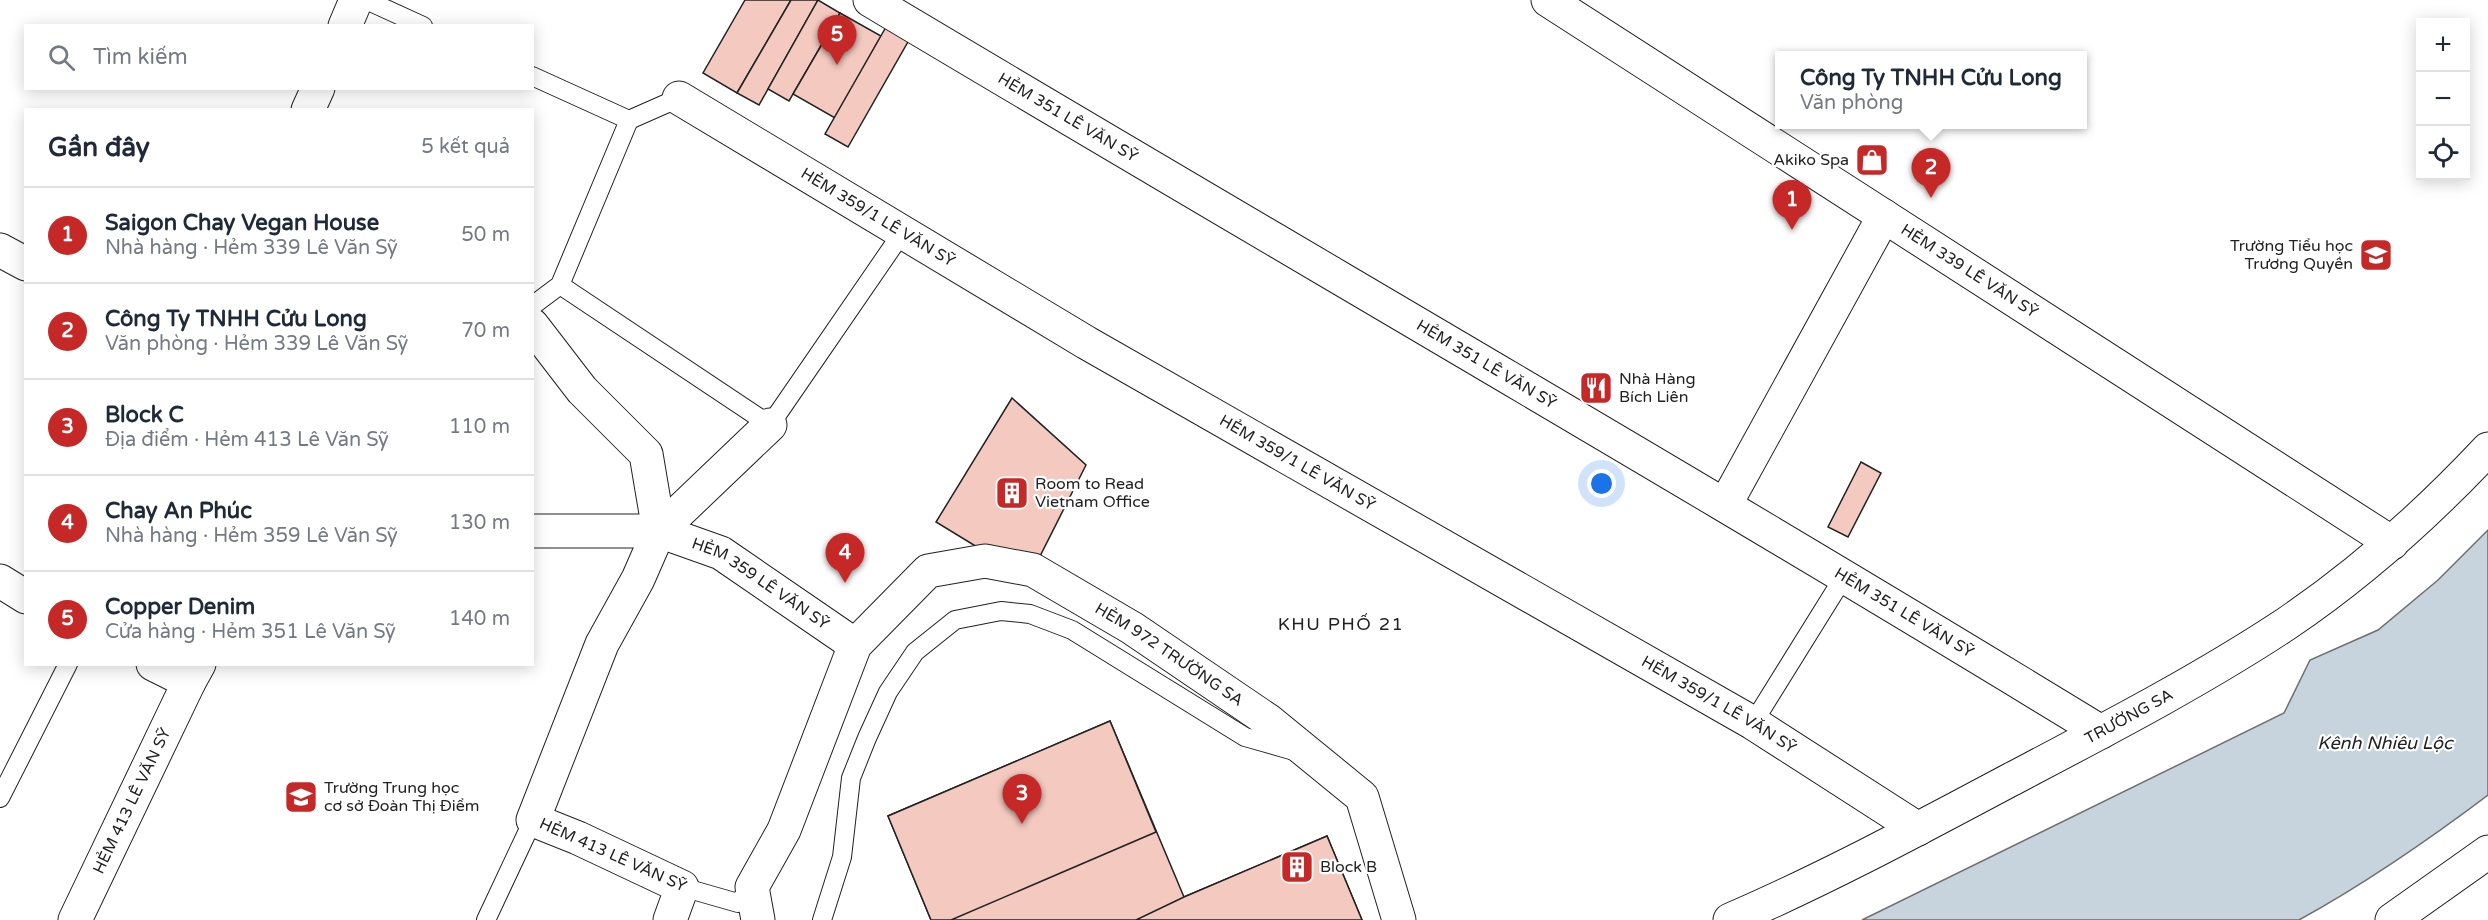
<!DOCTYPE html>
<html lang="vi">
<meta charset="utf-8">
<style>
:root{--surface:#fff;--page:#f6f6f7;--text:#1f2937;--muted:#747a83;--line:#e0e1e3;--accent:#c62828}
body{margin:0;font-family:"Varela Round",sans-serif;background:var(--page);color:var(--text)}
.controls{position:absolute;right:18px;top:18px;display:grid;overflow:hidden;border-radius:0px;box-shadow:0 3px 15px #0003}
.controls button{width:54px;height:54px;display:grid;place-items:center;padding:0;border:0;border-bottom:2px solid var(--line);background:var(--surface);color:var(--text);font:30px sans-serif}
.you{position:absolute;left:1602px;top:484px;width:21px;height:21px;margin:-15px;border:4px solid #fff;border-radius:50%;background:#1a73e8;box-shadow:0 0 0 9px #1a73e833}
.badge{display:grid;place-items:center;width:39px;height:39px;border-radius:50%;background:var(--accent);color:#fff;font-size:20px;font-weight:700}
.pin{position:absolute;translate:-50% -50px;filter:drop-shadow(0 2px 3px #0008)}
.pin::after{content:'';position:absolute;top:32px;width:21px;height:18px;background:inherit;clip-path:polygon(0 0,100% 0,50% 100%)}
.popup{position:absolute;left:1775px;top:51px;width:312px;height:78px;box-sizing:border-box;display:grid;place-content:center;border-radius:0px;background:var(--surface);filter:drop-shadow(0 2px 4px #0005);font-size:20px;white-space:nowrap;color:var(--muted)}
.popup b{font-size:22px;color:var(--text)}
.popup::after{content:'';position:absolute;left:50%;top:100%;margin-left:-12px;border:12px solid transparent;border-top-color:var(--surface)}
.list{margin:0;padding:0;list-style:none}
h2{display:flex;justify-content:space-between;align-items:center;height:78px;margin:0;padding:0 24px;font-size:26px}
h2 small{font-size:20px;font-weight:400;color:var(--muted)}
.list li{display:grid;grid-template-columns:39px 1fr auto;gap:18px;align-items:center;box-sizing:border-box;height:96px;padding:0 24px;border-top:2px solid var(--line)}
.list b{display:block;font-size:22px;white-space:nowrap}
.list p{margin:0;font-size:20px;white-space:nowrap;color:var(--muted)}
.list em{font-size:20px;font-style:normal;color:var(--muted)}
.icon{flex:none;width:33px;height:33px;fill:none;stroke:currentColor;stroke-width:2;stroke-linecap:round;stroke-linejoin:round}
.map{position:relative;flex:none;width:2488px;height:920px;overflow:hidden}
.search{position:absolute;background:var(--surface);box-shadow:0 3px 15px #0003;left:24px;top:24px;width:510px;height:66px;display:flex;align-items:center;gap:15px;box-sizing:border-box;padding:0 21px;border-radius:0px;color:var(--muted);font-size:22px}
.panel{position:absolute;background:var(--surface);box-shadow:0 3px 15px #0003;left:24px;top:108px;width:510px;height:558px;border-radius:0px}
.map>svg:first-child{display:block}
.water{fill:#c7d3dd;stroke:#6f6f6f;stroke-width:1.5}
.building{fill:#f3c9c0;stroke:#222;stroke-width:1.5}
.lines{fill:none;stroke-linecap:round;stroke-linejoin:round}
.service-casing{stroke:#222;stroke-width:20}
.minor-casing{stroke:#222;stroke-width:35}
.tertiary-casing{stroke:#222;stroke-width:35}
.service{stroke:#fff;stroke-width:18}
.minor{stroke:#fff;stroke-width:33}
.tertiary{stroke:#fff;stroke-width:33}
.labels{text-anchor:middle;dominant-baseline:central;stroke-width:4.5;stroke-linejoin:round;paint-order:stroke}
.street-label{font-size:16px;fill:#222;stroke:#fff}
.poi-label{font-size:16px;fill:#222;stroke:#fff;text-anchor:start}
.neighbourhood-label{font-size:18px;letter-spacing:1.5px;fill:#222;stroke:#fff}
.water-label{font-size:18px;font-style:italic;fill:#222;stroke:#fff}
</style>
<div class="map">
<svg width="2488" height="920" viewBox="0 0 2488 920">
<rect width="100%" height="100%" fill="#fff"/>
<path class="water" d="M2488 530V795C2427 841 2366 883 2299 920H1862L2284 713 2310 660 2378 630 2438 580Z"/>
<g class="building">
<path d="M745 0H791L737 93 703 73Z"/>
<path d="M791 0H818L759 105 737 93Z"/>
<path d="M818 0 840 13 789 101 768 89Z"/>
<path d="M840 13 881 36 835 118 793 94Z"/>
<path d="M890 20 913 33 848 147 825 134Z"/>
<path d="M1012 398 1086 465 1033 570 1000 561 936 522Z"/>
<path d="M1861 462 1881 473 1848 537 1828 527Z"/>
<path d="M1110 721 1184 897 1327 836 1362 920H931L888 816Z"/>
<path d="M1110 721 1156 832 951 920H931L888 816Z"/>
<path d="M1327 836 1362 920H1136L1184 897Z"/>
</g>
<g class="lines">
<g class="service-casing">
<g id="service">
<path d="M366 0 423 26"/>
<path d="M532 76 629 120 679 98"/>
<path d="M560 285 770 425 902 233"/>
<path d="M532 306 560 285 629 120"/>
<path d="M1753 723 1845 575"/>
<path d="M0 798 68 664"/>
<path d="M682 887 738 903 752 887"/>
<path d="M486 920 533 820"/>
<path d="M822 920 842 857 851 778 867 738 888 692 915 652 955 620 1001 611 1030 614 1072 630 1245 737 1294 751"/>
</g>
</g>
<g class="minor-casing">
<g id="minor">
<path id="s1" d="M870 0C1280 245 1694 483 2101 732"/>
<path id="s2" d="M1548 0 2392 543"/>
<path d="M345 26 356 0"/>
<path id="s3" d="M679 98 1087 343 1753 723 1918 829"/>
<path d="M308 110 318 88"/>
<path d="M0 250 26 264"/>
<path d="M532 325 582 390 646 454 659 531"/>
<path d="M1725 505 1884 216"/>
<path id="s4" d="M532 531H659L721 553 855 645"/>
<path d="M0 581 26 597"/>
<path d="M153 664 189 682 199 664"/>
<path id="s5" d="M75 920 189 682"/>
<path d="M670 920 682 887 578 838 533 820 602 644 638 579 659 531 770 425"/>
<path id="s6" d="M758 920 752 887 784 830 855 645 928 571 985 561 1033 570 1132 628 1269 721 1362 797 1399 920"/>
</g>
</g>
<g class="tertiary-casing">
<g id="tertiary">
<path id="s7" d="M1730 920C1825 879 1918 829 2010 780 2103 731 2198 682 2286 624 2360 574 2427 514 2488 449"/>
<path d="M2392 920 2488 852"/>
</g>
</g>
<use href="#service" class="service"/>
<use href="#minor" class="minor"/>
<use href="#tertiary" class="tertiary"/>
</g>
<defs>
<g id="shop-square" transform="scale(1.725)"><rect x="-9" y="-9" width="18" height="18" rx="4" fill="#c62828" stroke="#fff"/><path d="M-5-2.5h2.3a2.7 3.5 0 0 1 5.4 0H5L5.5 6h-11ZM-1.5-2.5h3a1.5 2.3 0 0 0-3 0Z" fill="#fff"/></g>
<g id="school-square" transform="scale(1.725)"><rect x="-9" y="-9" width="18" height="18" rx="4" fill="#c62828" stroke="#fff"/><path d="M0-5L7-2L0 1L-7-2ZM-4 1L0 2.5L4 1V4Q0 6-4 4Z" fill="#fff"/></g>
<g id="restaurant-square" transform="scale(1.725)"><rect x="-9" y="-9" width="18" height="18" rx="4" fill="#c62828" stroke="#fff"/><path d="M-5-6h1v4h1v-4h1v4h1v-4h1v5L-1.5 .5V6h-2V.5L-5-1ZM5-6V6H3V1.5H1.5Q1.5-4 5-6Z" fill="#fff"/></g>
<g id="building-square" transform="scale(1.725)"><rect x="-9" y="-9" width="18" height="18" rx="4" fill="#c62828" stroke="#fff"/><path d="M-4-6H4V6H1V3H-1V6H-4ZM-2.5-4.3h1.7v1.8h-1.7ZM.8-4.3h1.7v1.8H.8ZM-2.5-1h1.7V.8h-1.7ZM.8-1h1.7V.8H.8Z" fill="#fff"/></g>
</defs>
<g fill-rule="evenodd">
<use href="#shop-square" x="1872" y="160"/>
<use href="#school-square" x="2376" y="255"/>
<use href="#restaurant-square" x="1596" y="388"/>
<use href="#building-square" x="1012" y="493"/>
<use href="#school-square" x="301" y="797"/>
<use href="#building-square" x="1297" y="867"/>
</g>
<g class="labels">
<g class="street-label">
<text stroke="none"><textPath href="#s1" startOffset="230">HẺM 351 LÊ VĂN SỸ</textPath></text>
<text stroke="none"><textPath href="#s3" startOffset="232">HẺM 359/1 LÊ VĂN SỸ</textPath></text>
<text stroke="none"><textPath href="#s2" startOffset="501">HẺM 339 LÊ VĂN SỸ</textPath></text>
<text stroke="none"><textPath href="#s1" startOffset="716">HẺM 351 LÊ VĂN SỸ</textPath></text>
<text stroke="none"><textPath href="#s3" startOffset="718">HẺM 359/1 LÊ VĂN SỸ</textPath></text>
<text stroke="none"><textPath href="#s4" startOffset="242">HẺM 359 LÊ VĂN SỸ</textPath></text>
<text stroke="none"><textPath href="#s1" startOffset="1202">HẺM 351 LÊ VĂN SỸ</textPath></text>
<text stroke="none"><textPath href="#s6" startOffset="668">HẺM 972 TRƯỜNG SA</textPath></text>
<text stroke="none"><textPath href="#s3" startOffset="1204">HẺM 359/1 LÊ VĂN SỸ</textPath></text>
<text stroke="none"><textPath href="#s7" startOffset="448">TRƯỜNG SA</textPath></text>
<text stroke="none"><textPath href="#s5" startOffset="132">HẺM 413 LÊ VĂN SỸ</textPath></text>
<text transform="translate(613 855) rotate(24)">HẺM 413 LÊ VĂN SỸ</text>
</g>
<g class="poi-label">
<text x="1849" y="160" text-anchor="end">Akiko Spa</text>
<text x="2353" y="246" text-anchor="end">Trường Tiểu học<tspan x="2353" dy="18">Trương Quyền</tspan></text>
<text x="1619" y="379">Nhà Hàng<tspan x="1619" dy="18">Bích Liên</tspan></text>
<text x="1035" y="484">Room to Read<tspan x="1035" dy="18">Vietnam Office</tspan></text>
<text x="324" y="788">Trường Trung học<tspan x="324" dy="18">cơ sở Đoàn Thị Điểm</tspan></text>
<text x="1320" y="867">Block B</text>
</g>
<g class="neighbourhood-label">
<text x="1341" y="624">KHU PHỐ 21</text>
</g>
<g class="water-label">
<text x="2385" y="743">Kênh Nhiêu Lộc</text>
</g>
</g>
</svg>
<div class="controls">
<button>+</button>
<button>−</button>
<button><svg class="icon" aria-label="locate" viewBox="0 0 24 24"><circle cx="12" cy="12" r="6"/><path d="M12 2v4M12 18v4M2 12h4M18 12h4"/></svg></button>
</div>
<div class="you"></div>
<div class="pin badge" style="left:1792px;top:230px">1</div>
<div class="pin badge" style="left:1931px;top:198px">2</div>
<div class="popup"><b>Công Ty TNHH Cửu Long</b>Văn phòng</div>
<div class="pin badge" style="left:1022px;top:824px">3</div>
<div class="pin badge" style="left:845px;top:583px">4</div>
<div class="pin badge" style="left:837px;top:65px">5</div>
<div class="search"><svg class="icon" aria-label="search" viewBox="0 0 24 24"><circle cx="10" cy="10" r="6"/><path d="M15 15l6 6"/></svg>Tìm kiếm</div>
<section class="panel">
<h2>Gần đây<small>5 kết quả</small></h2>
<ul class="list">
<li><span class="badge">1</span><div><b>Saigon Chay Vegan House</b><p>Nhà hàng · Hẻm 339 Lê Văn Sỹ</p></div><em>50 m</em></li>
<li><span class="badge">2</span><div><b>Công Ty TNHH Cửu Long</b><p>Văn phòng · Hẻm 339 Lê Văn Sỹ</p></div><em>70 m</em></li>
<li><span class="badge">3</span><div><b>Block C</b><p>Địa điểm · Hẻm 413 Lê Văn Sỹ</p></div><em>110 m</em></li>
<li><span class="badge">4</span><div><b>Chay An Phúc</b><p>Nhà hàng · Hẻm 359 Lê Văn Sỹ</p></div><em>130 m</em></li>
<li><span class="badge">5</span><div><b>Copper Denim</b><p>Cửa hàng · Hẻm 351 Lê Văn Sỹ</p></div><em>140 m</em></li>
</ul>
</section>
</div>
